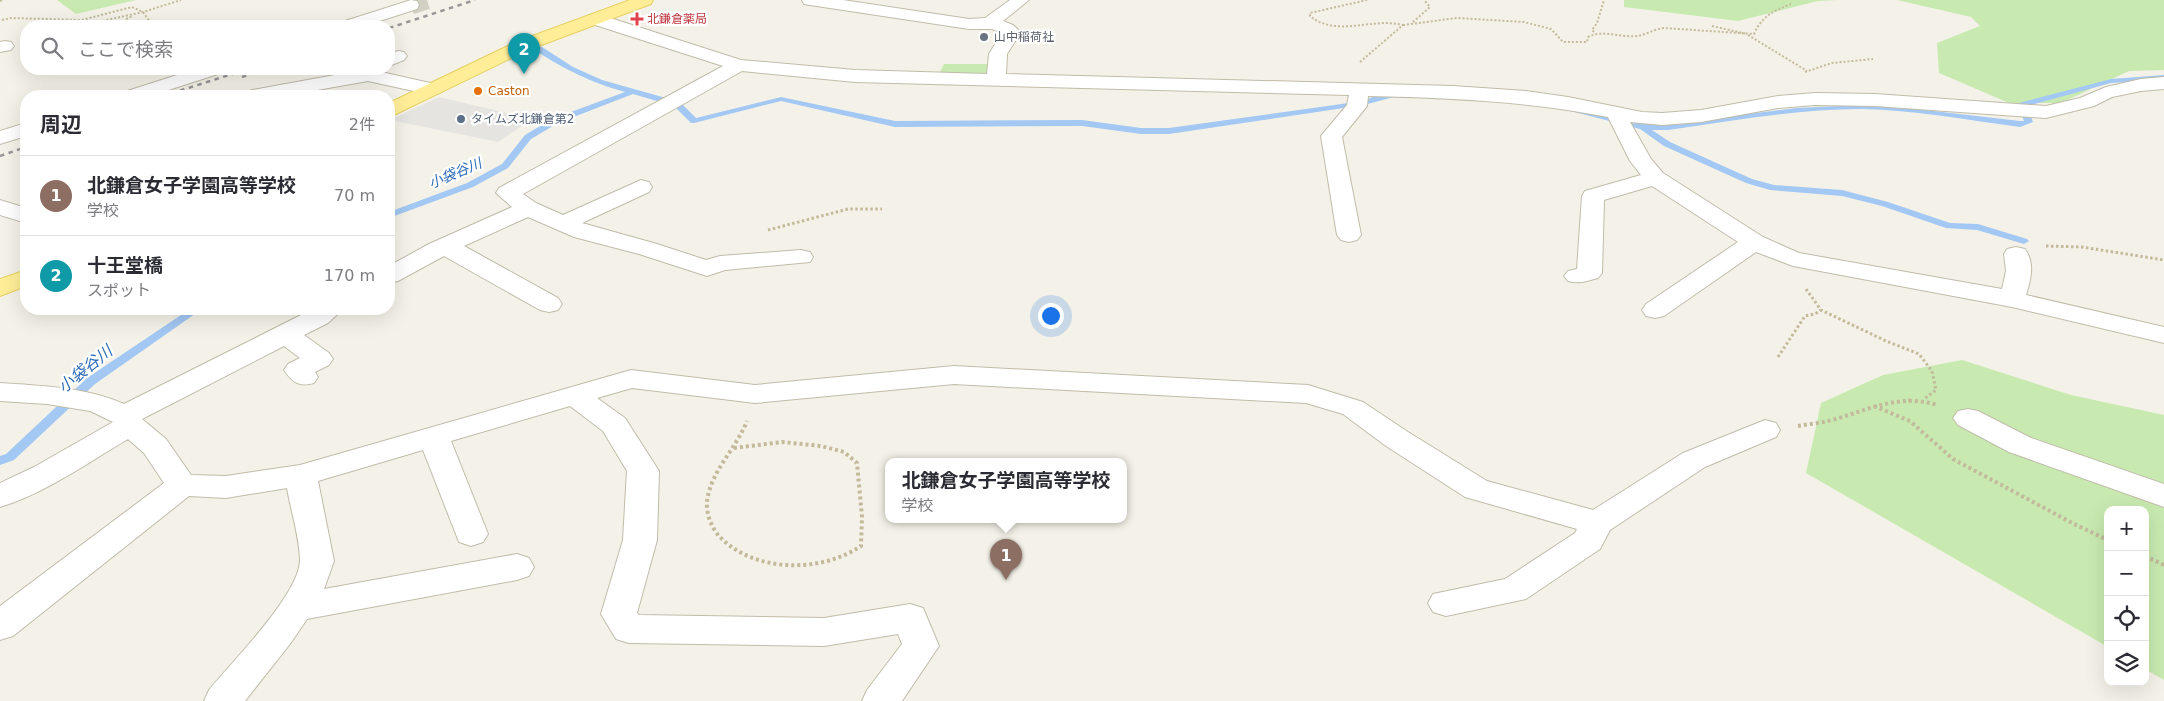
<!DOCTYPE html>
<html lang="ja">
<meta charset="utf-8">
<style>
:root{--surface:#fff;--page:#f7f7f7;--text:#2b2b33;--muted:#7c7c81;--line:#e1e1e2;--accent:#ff5615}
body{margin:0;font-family:"DejaVu Sans","Noto Sans JP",sans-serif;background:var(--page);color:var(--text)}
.controls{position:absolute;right:15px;bottom:15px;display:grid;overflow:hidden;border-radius:10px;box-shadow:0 5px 20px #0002}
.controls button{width:45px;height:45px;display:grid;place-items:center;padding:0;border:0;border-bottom:1px solid var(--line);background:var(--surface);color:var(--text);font:25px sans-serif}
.you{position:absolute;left:1050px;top:315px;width:18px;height:18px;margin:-12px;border:4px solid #fff;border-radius:50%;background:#1a73e8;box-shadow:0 0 0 8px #1a73e833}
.badge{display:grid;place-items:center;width:32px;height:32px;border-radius:50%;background:var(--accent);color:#fff;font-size:16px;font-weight:700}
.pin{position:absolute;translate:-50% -41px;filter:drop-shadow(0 1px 2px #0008)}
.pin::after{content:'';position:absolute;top:26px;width:18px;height:15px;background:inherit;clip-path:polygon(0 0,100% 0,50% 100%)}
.popup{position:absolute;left:885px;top:458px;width:242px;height:65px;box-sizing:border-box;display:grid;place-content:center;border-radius:10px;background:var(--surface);filter:drop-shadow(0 1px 4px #0005);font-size:16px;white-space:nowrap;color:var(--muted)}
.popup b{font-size:19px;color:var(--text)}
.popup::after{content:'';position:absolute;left:50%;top:100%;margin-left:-10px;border:10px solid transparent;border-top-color:var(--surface)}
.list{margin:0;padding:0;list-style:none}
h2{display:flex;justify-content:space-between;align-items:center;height:65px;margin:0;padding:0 20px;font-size:21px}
h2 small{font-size:16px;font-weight:400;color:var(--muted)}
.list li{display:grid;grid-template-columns:32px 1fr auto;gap:15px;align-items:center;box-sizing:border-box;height:80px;padding:0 20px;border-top:1px solid var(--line)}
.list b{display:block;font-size:19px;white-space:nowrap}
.list p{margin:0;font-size:16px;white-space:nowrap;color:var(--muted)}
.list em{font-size:16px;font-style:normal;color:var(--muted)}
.icon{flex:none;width:28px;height:28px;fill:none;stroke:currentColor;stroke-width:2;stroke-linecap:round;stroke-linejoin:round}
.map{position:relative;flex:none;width:2164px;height:701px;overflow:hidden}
.search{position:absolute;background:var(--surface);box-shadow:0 5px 20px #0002;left:20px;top:20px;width:375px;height:55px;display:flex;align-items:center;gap:12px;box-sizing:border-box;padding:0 18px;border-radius:20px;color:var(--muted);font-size:19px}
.panel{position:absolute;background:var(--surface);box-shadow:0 5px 20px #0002;left:20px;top:90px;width:375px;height:225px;border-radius:20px}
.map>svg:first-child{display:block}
.green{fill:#c8eab0}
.parking{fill:#e6e4e0}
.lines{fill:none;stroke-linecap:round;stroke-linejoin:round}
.stream{fill:#a3c8f3;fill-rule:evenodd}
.minor-tunnel{stroke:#d2cfc4;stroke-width:19;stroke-dasharray:19 9;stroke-linecap:butt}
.minor-casing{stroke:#c0bcaa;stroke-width:2}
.major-casing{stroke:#e7d063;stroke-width:2}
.path-far2{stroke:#c3ba9b;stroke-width:2;stroke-dasharray:2 2;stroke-linecap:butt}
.path-far1{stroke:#c3ba9b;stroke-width:3;stroke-dasharray:2.5 2.5;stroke-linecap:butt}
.path{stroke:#c3ba9b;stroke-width:4;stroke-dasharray:3 3;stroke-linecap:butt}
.minor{fill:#fff;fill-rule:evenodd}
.major{fill:#ffee97;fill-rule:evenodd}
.rail{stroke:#979797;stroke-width:2.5;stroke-dasharray:4.5 4.5;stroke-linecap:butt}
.health-dot{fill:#e0444e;stroke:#fff;stroke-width:2}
.worship-dot{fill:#6b7280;stroke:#fff;stroke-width:2}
.food-dot{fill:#e8710a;stroke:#fff;stroke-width:2}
.service-dot{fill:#5c6f8a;stroke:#fff;stroke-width:2}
.labels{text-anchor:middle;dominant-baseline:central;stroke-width:4.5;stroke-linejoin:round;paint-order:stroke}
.far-health-label{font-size:12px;fill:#be3a42;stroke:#fff;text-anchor:start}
.far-worship-label{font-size:12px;fill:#5b616d;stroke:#fff;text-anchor:start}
.far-food-label{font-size:12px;fill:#c56008;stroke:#fff;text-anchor:start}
.far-service-label{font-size:12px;fill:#4e5e75;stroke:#fff;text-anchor:start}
.far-water-label{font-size:14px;font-style:italic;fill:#2c6bb8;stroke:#fff}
.water-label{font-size:16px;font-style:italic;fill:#2c6bb8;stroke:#fff}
</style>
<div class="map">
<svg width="2164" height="701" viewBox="0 0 2164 701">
<rect width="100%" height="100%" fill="#f4f2e8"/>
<g class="green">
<path d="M57 0H136L76 14Z"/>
<path d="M1624 0H1838L1818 1 1738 21 1624 7Z"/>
<path d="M1897 0H2164V70L2129 71 2061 103H2009L1939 73 1937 43 1980 26 1971 17Z"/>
<path d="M944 64H989L992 75 939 74Z"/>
<path d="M1962 360 2071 395 2164 415V680L2145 669V510H2108V647L1806 473 1821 403 1883 375Z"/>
</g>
<path class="parking" d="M439 97 532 119 498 142 390 120Z"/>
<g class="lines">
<g class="stream">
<path d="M536 47H542L573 67 602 80 680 102 696 118 781 97 895 121 1082 120 1141 128H1169L1363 101C1374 97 1391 88 1401 95L1364 105 1169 134H1141L1082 126 895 127 781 101 694 123H691L674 106 633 94 558 123 531 139 508 168 473 187 389 218V212L467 183 502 164 525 135 552 119 625 92C590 82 566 70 536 51Z"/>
<path d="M2164 75V79L2111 83 2027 106 2033 122 2020 127C1968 120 1914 110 1861 109 1796 109 1732 121 1668 130H1652L1670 142 1752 179 1774 185 1842 190 1888 202 1950 223 1978 224 2027 239 2029 241 2024 244 1977 230 1946 228 1882 206 1842 196 1770 190 1746 183 1664 146 1640 129 1563 109 1567 107 1643 124H1668L1797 108 1862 105 1925 110 2020 121H2024L2018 105 2019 103 2111 79Z"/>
<path d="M190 309H202L95 384 14 460 0 465V456L6 454 87 378Z"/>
</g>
<path class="minor-tunnel" d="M411 5 427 0"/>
<g class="minor-casing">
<g id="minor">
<path d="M411 0 417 1 419 5 417 9 364 26H339L342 22Z"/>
<path d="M802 0H843L969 19 985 18 1010 0H1029L1003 21 1013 25 1021 32 1007 54 1006 74 1453 86 1526 91 1568 97 1642 112 1662 113 1701 110 1778 96 1815 93 1875 94 2046 106 2080 98 2106 87 2141 79 2164 77V89L2141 91 2112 97 2094 106 2046 118 1875 106 1815 105 1778 108 1701 122 1662 125 1630 122 1651 159 1663 173 1763 237 1799 253 2002 289 2006 271 2004 254 2007 249 2016 247 2025 249C2035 263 2031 279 2026 295L2164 327V343L2012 307 1793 266 1756 252 1664 316 1655 318 1646 316 1642 310 1646 304 1738 242 1652 186 1604 200 1602 273 1598 278C1587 281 1579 284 1568 281L1564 276 1568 271 1577 269 1582 196 1585 191 1641 175 1630 161 1608 117C1527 101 1450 98 1368 96L1367 106 1342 137 1361 235 1357 240 1349 242 1341 240 1337 235 1321 136 1347 105 1349 95 855 82 742 71 523 194 536 203 563 215 641 180 649 182 652 187 649 192 582 223 657 244 706 260 720 256 801 250 810 252 813 257 810 262 725 270 707 276 639 254 574 237 528 217 464 246 558 298 562 304 558 310 549 312 540 310 444 256 398 281 389 283V266L429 244 512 207 496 193 499 188 723 66 589 23 586 19 589 15H601L741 60 855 70 987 74 989 54 1002 33 992 29H969L810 5 804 4Z"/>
<path d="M5 41 11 42 14 46 11 50 0 52V42Z"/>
<path d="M398 51 404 52 407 56 404 60 389 66V54Z"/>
<path d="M196 69H223L221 73 150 96H121L124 92Z"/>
<path d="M368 69 439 85 442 89 439 93 432 95 368 81 283 96H243L246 92 253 90Z"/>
<path d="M26 123V136L0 144V131Z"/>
<path d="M0 200 26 208V223L0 215Z"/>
<path d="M313 309H343L328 323 304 335 329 353 333 359 329 365 315 372 318 377 314 383C299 387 293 383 284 370L288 364 300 358 284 346 142 419 166 439 191 475 226 476 300 465 631 370 755 385 954 366 1308 385 1363 402 1408 432 1487 481 1593 510 1683 453 1765 420 1776 423 1780 430 1776 437 1705 467 1610 530 1600 549 1526 599 1446 616 1433 612 1428 603 1433 594 1505 579 1575 533 1577 529 1465 497 1386 446 1343 414 1306 403 954 384 755 403 632 388 597 398 625 418 659 471 657 540 637 613 639 615 824 618 910 604 923 608 939 646 902 701H862L867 690 902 644 898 634 824 646 629 643 616 639 601 614 623 540 627 471 603 431 570 406 451 441 488 534 483 542 471 546 459 542 423 450 318 481 334 561 324 589 517 554 529 558 534 567 529 576 517 580 307 619 290 644 245 701H204L209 690C231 663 301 593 300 559 299 536 291 511 287 488L226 498 189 496 13 636 0 640V606L164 483 144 453 128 439C89 462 44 494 0 507V483L34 467 113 422 90 411 47 404 0 401V383C42 386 86 387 124 404Z"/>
<path d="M1968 409 1978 411 2031 438 2164 484V507L2009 452 1958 425 1953 418 1958 411Z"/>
</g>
</g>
<g class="major-casing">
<g id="major">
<path d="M630 0H653L651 4 528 50 396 114 389 116V103L516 42Z"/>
<path d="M26 270V286L0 296V279Z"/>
</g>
</g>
<g class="path-far2">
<path d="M0 1 2 0"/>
<path d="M126 19 133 16"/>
<path d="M2 20 11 18 82 20 132 7 143 12 153 26"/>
<path d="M1413 22 1430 7 1424 0"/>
<path d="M1403 25 1457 18 1524 22 1551 29 1563 42H1587L1588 37C1604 29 1620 38 1637 36 1646 35 1654 29 1664 28L1754 34C1762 16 1773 11 1791 4"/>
<path d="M79 26 143 12 181 0"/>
<path d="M1712 26 1747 34"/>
<path d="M1594 32 1592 30 1597 23 1604 0"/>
<path d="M1748 35 1807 71"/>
<path d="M1360 62 1403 25C1372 17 1337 38 1310 16V13L1367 0"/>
<path d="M1805 72 1832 63 1873 59"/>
</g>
<g class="path-far1">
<path d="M768 230 848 209H882"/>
<path d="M2046 246 2082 247 2164 260"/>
<path d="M1806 289 1821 310 1886 341 1919 354 1932 371 1936 390 1924 399"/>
<path d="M1778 357 1805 316 1815 314 1821 310"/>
<path d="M1908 400H1913"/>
</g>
<g class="path">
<path d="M1874 406 1910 421 1953 459 2074 524 2108 540"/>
<path d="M1798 426C1809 424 1821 423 1832 420 1868 410 1900 393 1937 405"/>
<path d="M734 448 782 442 821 446 844 452 857 463 862 517 861 546C821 573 755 573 720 537 712 529 706 514 707 502 710 472 736 449 747 421"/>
<path d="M2145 556 2164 565"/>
</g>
<use href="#minor" class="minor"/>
<use href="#major" class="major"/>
<g class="rail">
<path d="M389 28 475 0"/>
<path d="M242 77 266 69"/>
<path d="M163 96 248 69"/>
<path d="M0 156 26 147"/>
</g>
</g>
<path class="health-dot" d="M634.5 11.5h5v5h5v5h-5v5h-5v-5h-5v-5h5z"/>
<circle class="worship-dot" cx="984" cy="37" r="5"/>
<circle class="food-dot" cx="478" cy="91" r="5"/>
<circle class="service-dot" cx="461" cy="119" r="5"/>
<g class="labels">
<g class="far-health-label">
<text x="647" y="19">北鎌倉薬局</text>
</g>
<g class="far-worship-label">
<text x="994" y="37">山中稲荷社</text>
</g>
<g class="far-food-label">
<text x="488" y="91">Caston</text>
</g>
<g class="far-service-label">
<text x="471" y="119">タイムズ北鎌倉第2</text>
</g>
<g class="far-water-label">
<text transform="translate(455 173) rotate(-23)">小袋谷川</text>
</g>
<g class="water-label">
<text transform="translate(85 369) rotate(-39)">小袋谷川</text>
</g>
</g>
</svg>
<div class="controls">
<button>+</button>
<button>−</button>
<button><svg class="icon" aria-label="locate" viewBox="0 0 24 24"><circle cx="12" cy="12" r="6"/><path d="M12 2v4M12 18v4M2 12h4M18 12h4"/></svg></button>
<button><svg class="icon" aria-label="layers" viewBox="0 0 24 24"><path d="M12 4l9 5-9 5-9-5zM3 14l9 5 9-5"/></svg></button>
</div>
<div class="you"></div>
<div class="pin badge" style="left:1006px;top:580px;background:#8d6e63">1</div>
<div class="popup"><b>北鎌倉女子学園高等学校</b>学校</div>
<div class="pin badge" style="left:524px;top:74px;background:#0f9aa8">2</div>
<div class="search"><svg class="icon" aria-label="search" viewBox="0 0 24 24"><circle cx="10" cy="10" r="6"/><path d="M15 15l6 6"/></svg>ここで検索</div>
<section class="panel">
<h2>周辺<small>2件</small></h2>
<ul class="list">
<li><span class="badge" style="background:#8d6e63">1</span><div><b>北鎌倉女子学園高等学校</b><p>学校</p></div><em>70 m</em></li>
<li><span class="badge" style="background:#0f9aa8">2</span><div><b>十王堂橋</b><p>スポット</p></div><em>170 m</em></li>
</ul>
</section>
</div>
